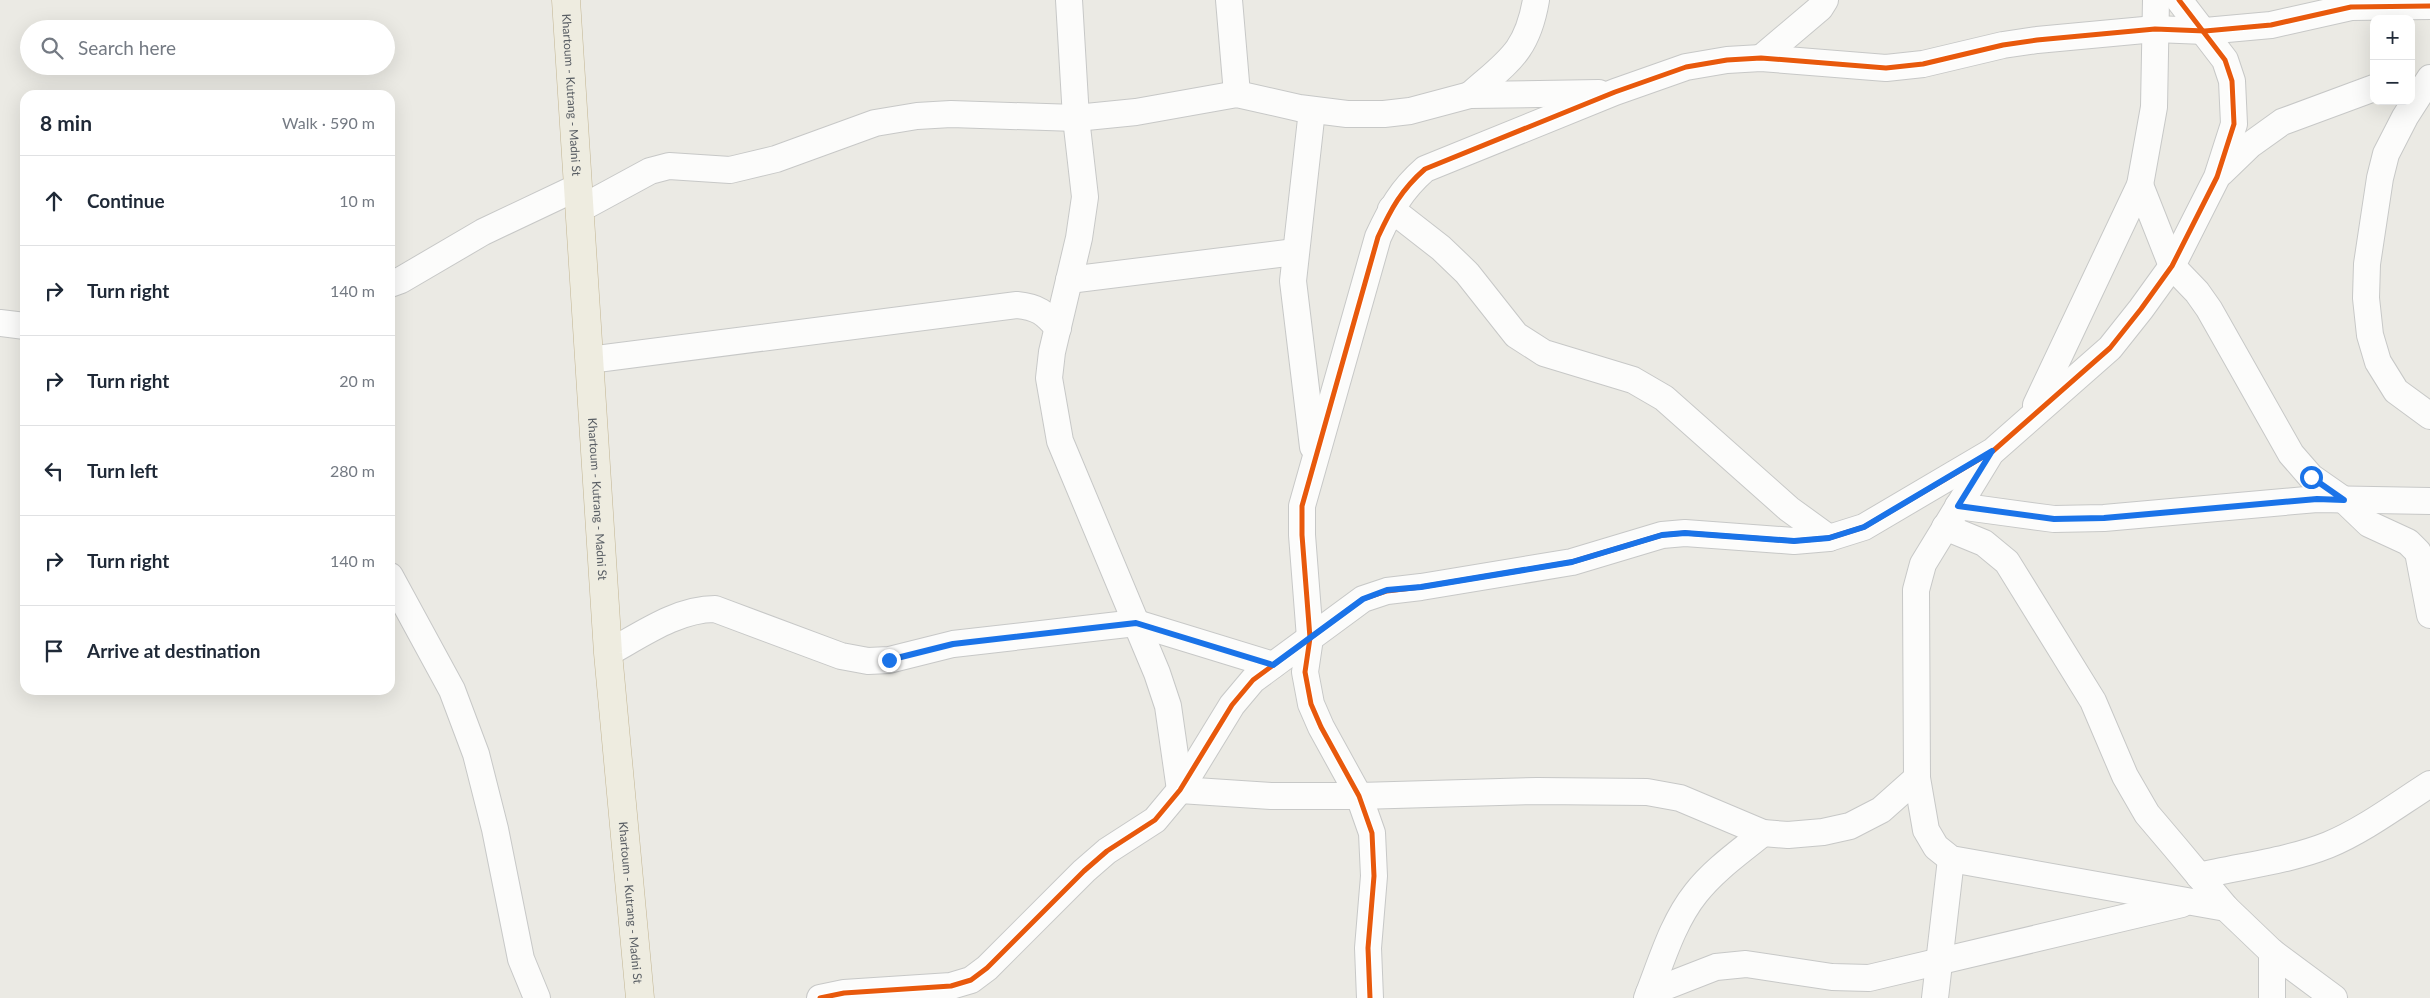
<!DOCTYPE html>
<meta charset="utf-8">
<style>
:root{--surface:#fff;--page:#f6f6f7;--text:#1f2937;--muted:#747a83;--line:#e0e1e3}
body{margin:0;font-family:Lato,sans-serif;background:var(--page);color:var(--text)}
.controls{position:absolute;right:15px;top:15px;display:grid;overflow:hidden;border-radius:10px;box-shadow:0 5px 20px #0002}
.controls button{width:45px;height:45px;display:grid;place-items:center;padding:0;border:0;border-bottom:1px solid var(--line);background:var(--surface);color:var(--text);font:25px sans-serif}
.stop{position:absolute;width:15px;height:15px;margin:-11px;border:4px solid #1a73e8;border-radius:50%;background:#fff}
.stop.end{background:#1a73e8;border-color:#fff;box-shadow:0 1px 5px #0008}
.list{margin:0;padding:0;list-style:none}
h2{display:flex;justify-content:space-between;align-items:center;height:65px;margin:0;padding:0 20px;font-size:21px}
h2 small{font-size:16px;font-weight:400;color:var(--muted)}
.list li{display:grid;grid-template-columns:32px 1fr auto;gap:15px;align-items:center;box-sizing:border-box;height:90px;padding:0 20px;border-top:1px solid var(--line)}
.list b{display:block;font-size:19px;white-space:nowrap}
.list em{font-size:16px;font-style:normal;color:var(--muted)}
.icon{flex:none;width:28px;height:28px;fill:none;stroke:currentColor;stroke-width:2;stroke-linecap:round;stroke-linejoin:round}
.map{position:relative;flex:none;width:2430px;height:998px;overflow:hidden}
.search{position:absolute;background:var(--surface);box-shadow:0 5px 20px #0002;left:20px;top:20px;width:375px;height:55px;display:flex;align-items:center;gap:12px;box-sizing:border-box;padding:0 18px;border-radius:28px;color:var(--muted);font-size:19px}
.panel{position:absolute;background:var(--surface);box-shadow:0 5px 20px #0002;left:20px;top:90px;width:375px;height:605px;border-radius:15px}
.map>svg:first-child{display:block}
.lines{fill:none;stroke-linecap:round;stroke-linejoin:round}
.minor-casing{stroke:#c7c8c7;stroke-width:28}
.highway-casing{stroke:#c2b592;stroke-width:29}
.minor{stroke:#fcfcfb;stroke-width:26}
.highway{stroke:#eeece0;stroke-width:28}
.cycleway-casing{stroke:#fff;stroke-width:8}
.cycleway{stroke:#e8590c;stroke-width:5}
.route{stroke:#1a73e8;stroke-width:6}
.labels{text-anchor:middle;dominant-baseline:central;stroke-width:5;stroke-linejoin:round;paint-order:stroke}
.street-label{font-size:12px;fill:#595e64;stroke:#fff}
</style>
<div class="map">
<svg width="2430" height="998" viewBox="0 0 2430 998">
<rect width="100%" height="100%" fill="#ebeae4"/>
<g class="lines">
<g class="minor-casing">
<g id="minor">
<path d="M1069 0 1076 118 1085 197 1079 238 1052 352 1049 378 1060 441 1157 673 1168 706 1180 790"/>
<path d="M1229 0 1237 94"/>
<path d="M1761 58 1820 8 1825 0"/>
<path d="M2430 78 2405 117 2386 154 2380 178 2367 264 2366 298 2370 335 2378 362 2396 391 2430 416"/>
<path d="M1470 95C1507 62 1527 53 1536 0"/>
<path d="M1312 110 1293 281 1313 447"/>
<path d="M2221 173 2250 145 2282 122 2374 88"/>
<path d="M2140 185 2172 266 2197 292 2209 309 2291 454 2311 477 2344 500 2369 524 2408 542 2418 552 2430 615"/>
<path d="M580 209 650 171 669 166 730 170 776 159 875 123 917 116 951 114 1076 118 1136 112 1237 94 1299 108 1347 114H1384L1410 111 1470 95 1599 93"/>
<path d="M1391 209 1441 248 1467 273 1516 335 1544 353 1633 380 1664 398 1789 509 1829 538"/>
<path d="M1069 280 1295 252"/>
<path d="M390 284 401 280 483 232 578 187"/>
<path d="M0 323 25 326"/>
<path d="M589 360 1017 305C1038 307 1045 313 1058 328"/>
<path d="M2036 405 2140 185 2154 107 2156 0"/>
<path d="M1989 456 1923 564 1916 590 1917 778 1926 830 1936 847 1951 859 2226 908"/>
<path d="M1958 506 2054 519 2104 518 2317 499 2430 501"/>
<path d="M1945 527 1984 543 2007 562 2093 701 2125 776 2147 814 2175 847 2226 908 2272 952 2334 998"/>
<path d="M390 576 452 690 476 754 495 829 521 959 537 998"/>
<path d="M608 653C641 635 677 609 715 609L841 656 868 661 889 660 953 644 1136 623 1273 665"/>
<path d="M1180 790 1271 796H1359L1537 791 1647 792 1680 798 1763 833 1788 835 1823 832 1850 826 1881 810 1917 778"/>
<path d="M2199 876C2241 866 2288 861 2328 845 2364 830 2397 805 2430 784"/>
<path d="M2272 952V998"/>
<path d="M1649 993 1716 967 1746 964 1832 977 1869 978 2182 904"/>
<path d="M820 998 844 993 951 986 971 980 987 968 1084 871 1107 851 1155 820 1180 790 1232 705 1253 680 1363 599 1387 591 1421 587 1572 562 1662 535 1685 533 1794 541 1829 538 1864 527 1993 451 2110 348 2141 309 2172 266 2217 177 2234 124 2232 81 2225 60 2179 0"/>
<path d="M1370 998 1368 948 1374 876 1372 833 1359 796 1321 727 1311 704 1305 672 1310 638 1302 535V506L1378 237C1391 209 1401 190 1425 169L1615 92 1686 67 1727 60 1761 58 1886 68 1923 64 2003 45 2037 40 2155 29 2205 31 2271 25 2351 7 2430 6"/>
<path d="M1647 998C1661 963 1672 923 1696 893 1715 869 1740 852 1763 833"/>
<path d="M1935 998 1951 859"/>
</g>
</g>
<g class="highway-casing">
<g id="highway">
<path id="s1" d="M566 0 608 653 640 998"/>
</g>
</g>
<use href="#minor" class="minor"/>
<use href="#highway" class="highway"/>
<g class="cycleway-casing">
<g id="cycleway">
<path d="M820 998 844 993 951 986 971 980 987 968 1084 871 1107 851 1155 820 1180 790 1232 705 1253 680 1363 599 1387 591 1421 587 1572 562 1662 535 1685 533 1794 541 1829 538 1864 527 1993 451 2110 348 2141 309 2172 266 2217 177 2234 124 2232 81 2225 60 2179 0"/>
<path d="M1370 998 1368 948 1374 876 1372 833 1359 796 1321 727 1311 704 1305 672 1310 638 1302 535V506L1378 237C1391 209 1401 190 1425 169L1615 92 1686 67 1727 60 1761 58 1886 68 1923 64 2003 45 2037 40 2155 29 2205 31 2271 25 2351 7 2430 6"/>
</g>
</g>
<use href="#cycleway" class="cycleway"/>
</g>
<g class="lines">
<path class="route" d="M889 660 953 644 1136 623 1273 665 1363 599 1387 590 1421 587 1572 562 1662 535 1685 533 1794 541 1829 538 1864 527 1992 451 1958 506 2054 519 2104 518 2317 499 2344 500 2311 477"/>
</g>
<g class="labels">
<g class="street-label">
<text stroke="none"><textPath href="#s1" startOffset="95">Khartoum - Kutrang - Madni St</textPath></text>
<text stroke="none"><textPath href="#s1" startOffset="500">Khartoum - Kutrang - Madni St</textPath></text>
<text stroke="none"><textPath href="#s1" startOffset="905">Khartoum - Kutrang - Madni St</textPath></text>
</g>
</g>
</svg>
<div class="controls">
<button>+</button>
<button>−</button>
</div>
<div class="stop" style="left:2311px;top:477px"></div>
<div class="stop end" style="left:889px;top:660px"></div>
<div class="search"><svg class="icon" aria-label="search" viewBox="0 0 24 24"><circle cx="10" cy="10" r="6"/><path d="M15 15l6 6"/></svg>Search here</div>
<section class="panel">
<h2>8 min<small>Walk · 590 m</small></h2>
<ul class="list">
<li><svg class="icon" aria-label="ahead" viewBox="0 0 24 24"><path d="M12 20V5M6 11l6-6 6 6"/></svg><div><b>Continue</b></div><em>10 m</em></li>
<li><svg class="icon" aria-label="right" viewBox="0 0 24 24"><path d="M7 20v-9h11M14 6l5 5-5 5"/></svg><div><b>Turn right</b></div><em>140 m</em></li>
<li><svg class="icon" aria-label="right" viewBox="0 0 24 24"><path d="M7 20v-9h11M14 6l5 5-5 5"/></svg><div><b>Turn right</b></div><em>20 m</em></li>
<li><svg class="icon" aria-label="left" viewBox="0 0 24 24"><path d="M17 20v-9H6M10 6l-5 5 5 5"/></svg><div><b>Turn left</b></div><em>280 m</em></li>
<li><svg class="icon" aria-label="right" viewBox="0 0 24 24"><path d="M7 20v-9h11M14 6l5 5-5 5"/></svg><div><b>Turn right</b></div><em>140 m</em></li>
<li><svg class="icon" aria-label="arrive" viewBox="0 0 24 24"><path d="M6 21V4h12l-3 4 3 4H6"/></svg><div><b>Arrive at destination</b></div></li>
</ul>
</section>
</div>
